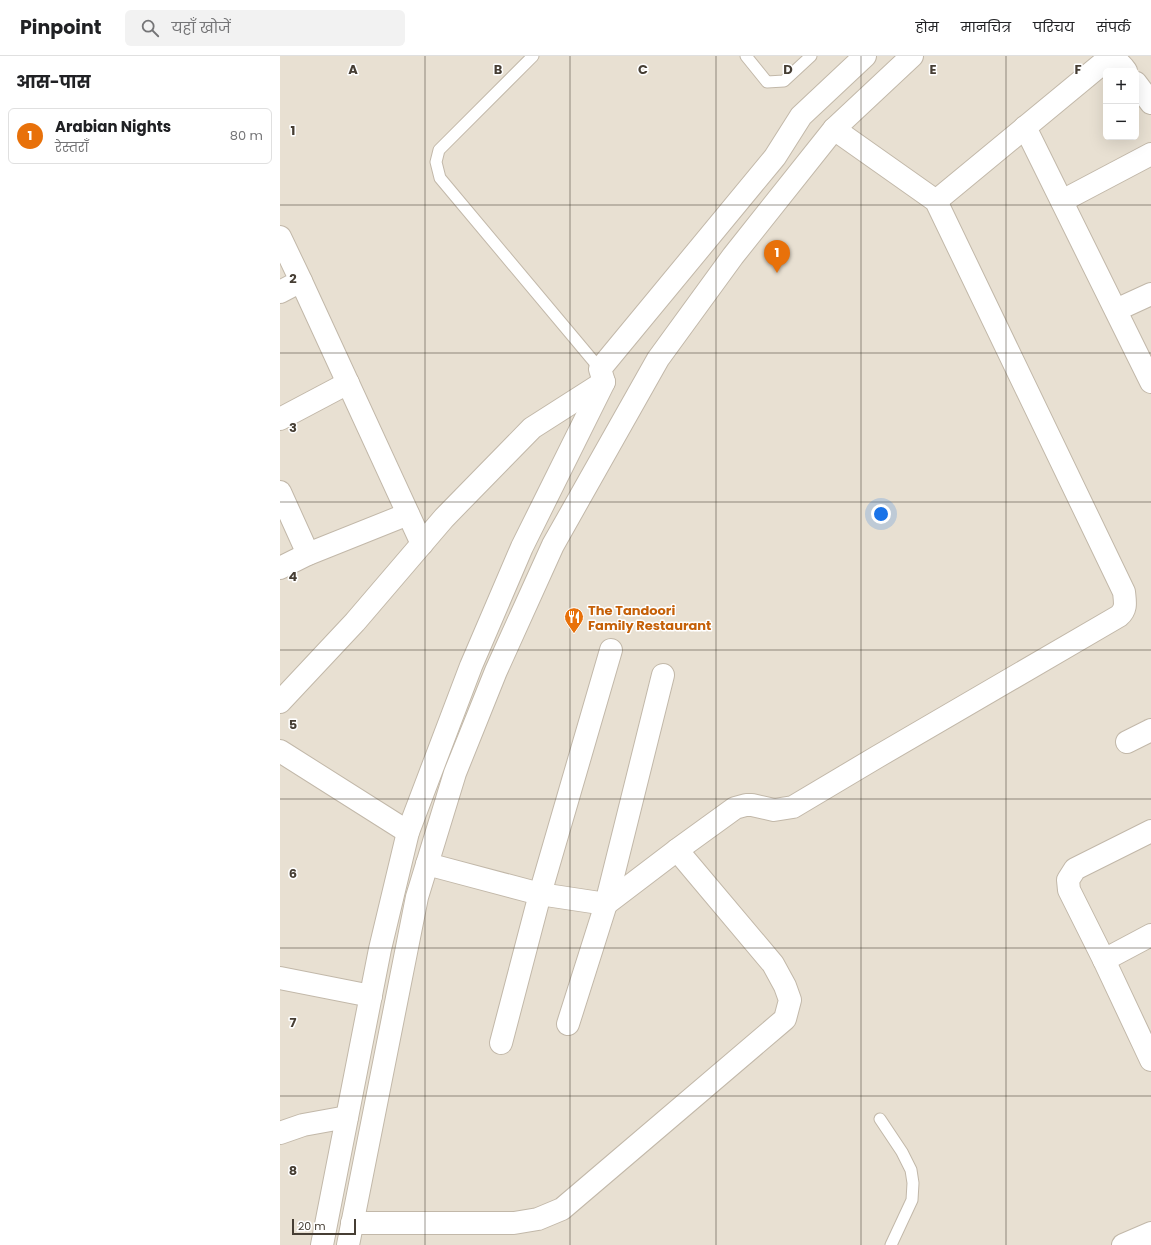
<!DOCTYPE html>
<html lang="hi">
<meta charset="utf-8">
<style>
:root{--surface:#fff;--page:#f2f2f2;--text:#202124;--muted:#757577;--line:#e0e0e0;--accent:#ff2a10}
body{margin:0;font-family:Poppins,"Noto Sans Devanagari",sans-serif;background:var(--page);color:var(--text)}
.controls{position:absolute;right:12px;top:12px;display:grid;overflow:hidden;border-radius:6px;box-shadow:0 4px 16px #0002}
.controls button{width:36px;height:36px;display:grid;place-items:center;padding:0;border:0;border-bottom:1px solid var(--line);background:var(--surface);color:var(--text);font:20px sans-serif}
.scale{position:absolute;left:12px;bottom:10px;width:64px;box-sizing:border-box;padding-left:4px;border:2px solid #463e34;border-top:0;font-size:11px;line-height:14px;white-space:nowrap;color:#463e34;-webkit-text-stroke:3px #fff;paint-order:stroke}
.you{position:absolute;left:601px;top:458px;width:14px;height:14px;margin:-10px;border:3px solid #fff;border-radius:50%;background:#1a73e8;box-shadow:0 0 0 6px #1a73e833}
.badge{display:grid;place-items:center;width:26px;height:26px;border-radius:50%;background:var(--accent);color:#fff;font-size:13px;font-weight:700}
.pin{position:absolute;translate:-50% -33px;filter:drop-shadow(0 1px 2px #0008)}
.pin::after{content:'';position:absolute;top:21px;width:14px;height:12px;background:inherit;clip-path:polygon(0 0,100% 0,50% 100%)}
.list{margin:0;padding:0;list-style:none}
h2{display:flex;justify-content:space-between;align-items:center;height:52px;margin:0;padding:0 16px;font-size:17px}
h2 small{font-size:13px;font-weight:400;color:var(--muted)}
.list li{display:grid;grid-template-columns:26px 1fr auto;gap:12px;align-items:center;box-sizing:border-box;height:56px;margin:0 8px 8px;padding:0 8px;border:1px solid var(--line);border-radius:6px}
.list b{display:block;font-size:15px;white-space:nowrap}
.list p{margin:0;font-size:13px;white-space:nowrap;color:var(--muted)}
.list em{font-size:13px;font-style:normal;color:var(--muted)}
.icon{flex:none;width:22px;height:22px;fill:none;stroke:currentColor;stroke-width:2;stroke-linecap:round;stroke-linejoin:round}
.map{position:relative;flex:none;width:871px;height:1189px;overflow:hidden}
header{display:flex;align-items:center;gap:24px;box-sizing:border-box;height:56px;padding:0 20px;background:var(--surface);border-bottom:1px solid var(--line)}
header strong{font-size:19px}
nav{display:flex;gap:22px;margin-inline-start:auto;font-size:14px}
.search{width:280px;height:36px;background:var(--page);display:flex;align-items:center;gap:10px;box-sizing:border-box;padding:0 14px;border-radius:6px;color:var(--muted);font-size:15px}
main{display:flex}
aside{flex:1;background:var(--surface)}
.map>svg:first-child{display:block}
.residential{fill:#e8e0d2;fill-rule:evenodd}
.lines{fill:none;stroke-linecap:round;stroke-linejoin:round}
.service-casing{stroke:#c2b8a9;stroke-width:13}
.minor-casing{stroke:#c2b8a9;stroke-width:24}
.tertiary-casing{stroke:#c2b8a9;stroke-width:24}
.service{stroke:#fff;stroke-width:11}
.minor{stroke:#fff;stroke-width:22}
.tertiary{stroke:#fff;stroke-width:22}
.grid{fill:none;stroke:#463e34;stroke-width:1;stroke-opacity:0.55}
.labels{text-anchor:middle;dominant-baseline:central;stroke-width:3;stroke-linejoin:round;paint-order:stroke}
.food-label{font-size:13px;font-weight:bold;fill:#c56008;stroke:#fff;text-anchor:start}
.grid-label{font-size:13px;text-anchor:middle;font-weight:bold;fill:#463e34;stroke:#fff;stroke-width:3;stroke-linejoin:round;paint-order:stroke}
</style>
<header>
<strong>Pinpoint</strong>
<div class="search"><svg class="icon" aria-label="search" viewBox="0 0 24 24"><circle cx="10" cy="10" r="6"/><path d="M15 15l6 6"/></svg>यहाँ खोजें</div>
<nav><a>होम</a><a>मानचित्र</a><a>परिचय</a><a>संपर्क</a></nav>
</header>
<main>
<aside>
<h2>आस-पास<small></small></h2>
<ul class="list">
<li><span class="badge" style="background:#e8710a">1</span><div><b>Arabian Nights</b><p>रेस्तराँ</p></div><em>80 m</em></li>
</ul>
</aside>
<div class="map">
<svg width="871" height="1189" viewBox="0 0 871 1189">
<rect width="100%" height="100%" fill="#f3eee4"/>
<path class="residential" d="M0 0H871V1189H0ZM826 15H856V81H826Z"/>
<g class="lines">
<g class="service-casing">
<g id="service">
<path d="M253 0 159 94 156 106 160 122 320 313"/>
<path d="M466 0 487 26 504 25 531 0"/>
<path d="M600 1063 622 1096 631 1114 633 1127 632 1144 611 1189"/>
</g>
</g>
<g class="minor-casing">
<g id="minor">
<path d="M856 27 871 47"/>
<path d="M745 71 871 326"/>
<path d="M656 145 823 7C836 3 839 5 846 15"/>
<path d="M782 145 871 98"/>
<path d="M0 181 21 225 0 236"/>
<path d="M21 225 142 488"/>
<path d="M836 254 871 238"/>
<path d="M0 363 68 327"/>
<path d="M0 436 28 498"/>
<path d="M0 512 28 498 128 458"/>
<path d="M0 646 75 566 164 462 252 372 324 326"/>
<path d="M847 686 871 674"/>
<path d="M0 695 128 776"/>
<path d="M871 775 795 813 788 824 789 834 824 904 871 1004"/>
<path d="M147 808 260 838 326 848 397 794 455 752 466 749H472L494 754 513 751 597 701 839 560C847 553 845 546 844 536L656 145 554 73"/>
<path d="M824 904 871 879"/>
<path d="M0 922 91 940"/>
<path d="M288 968 326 848 383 619"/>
<path d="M221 987 260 838 331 594"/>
<path d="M0 1077 23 1069 67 1061"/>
<path d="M72 1167H234L258 1163 282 1153 505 963 510 944 505 930 493 908 397 794"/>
<path d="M843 1189 871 1177"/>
</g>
</g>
<g class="tertiary-casing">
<g id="tertiary">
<path d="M42 1189 100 893 128 776 191 610 242 491 324 326 320 313 495 101 521 60 585 0"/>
<path d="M68 1189 137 841 175 717 216 615 273 489 378 303 453 200 554 73 632 0"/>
</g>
</g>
<use href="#service" class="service"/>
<use href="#minor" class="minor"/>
<use href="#tertiary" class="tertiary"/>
</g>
<path class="grid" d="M145 0V1189M290 0V1189M436 0V1189M581 0V1189M726 0V1189M0 149H871M0 297H871M0 446H871M0 594H871M0 743H871M0 892H871M0 1040H871"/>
<defs>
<g id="restaurant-pin" transform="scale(1)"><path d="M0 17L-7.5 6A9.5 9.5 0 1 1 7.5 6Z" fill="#e8710a" stroke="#fff"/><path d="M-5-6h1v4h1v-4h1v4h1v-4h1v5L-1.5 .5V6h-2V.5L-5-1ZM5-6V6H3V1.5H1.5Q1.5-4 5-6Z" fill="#fff"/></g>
</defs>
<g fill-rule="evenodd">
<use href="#restaurant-pin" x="294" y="561"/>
</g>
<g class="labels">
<g class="food-label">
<text x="308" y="554">The Tandoori<tspan x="308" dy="15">Family Restaurant</tspan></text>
</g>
</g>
<g class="grid-label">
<text x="73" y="18">A</text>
<text x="218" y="18">B</text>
<text x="363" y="18">C</text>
<text x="508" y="18">D</text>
<text x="653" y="18">E</text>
<text x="798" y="18">F</text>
<text x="13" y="79">1</text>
<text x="13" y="227">2</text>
<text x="13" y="376">3</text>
<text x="13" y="525">4</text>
<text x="13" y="673">5</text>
<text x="13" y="822">6</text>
<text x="13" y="971">7</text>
<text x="13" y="1119">8</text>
</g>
</svg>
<div class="controls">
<button>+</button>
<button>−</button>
</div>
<div class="scale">20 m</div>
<div class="you"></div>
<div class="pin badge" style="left:497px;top:217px;background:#e8710a">1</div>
</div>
</main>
